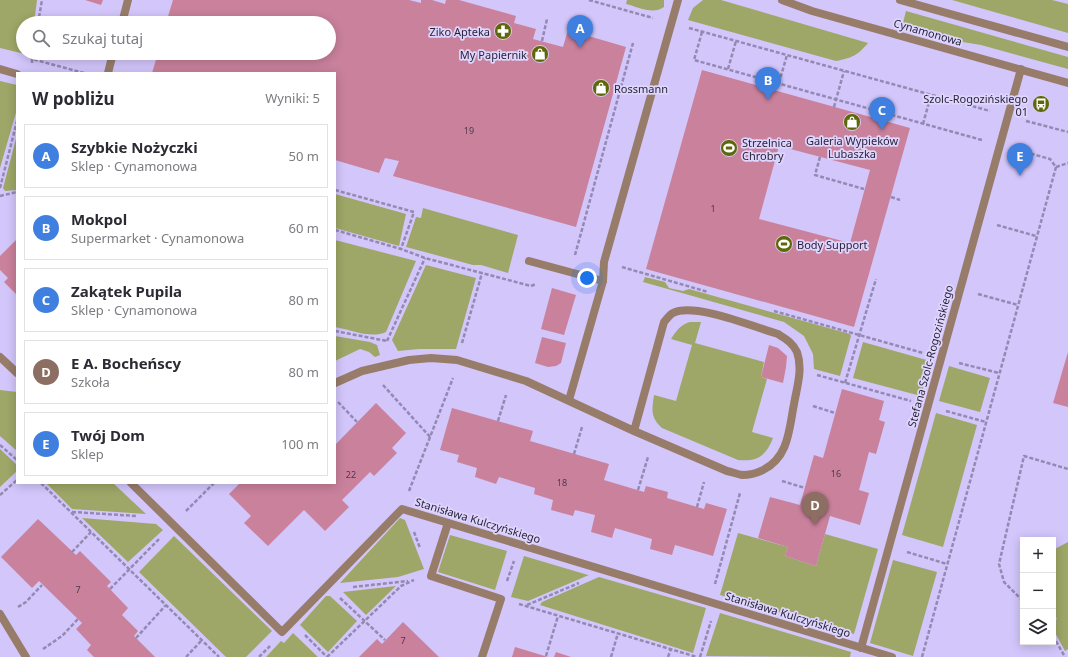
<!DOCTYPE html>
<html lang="pl">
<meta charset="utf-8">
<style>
:root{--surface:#fff;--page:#f7f7f7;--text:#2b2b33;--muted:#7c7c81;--line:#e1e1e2;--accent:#2563eb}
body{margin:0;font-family:"Noto Sans",sans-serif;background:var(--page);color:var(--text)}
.controls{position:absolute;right:12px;bottom:12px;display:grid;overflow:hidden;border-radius:0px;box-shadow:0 2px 10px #0003}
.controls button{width:36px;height:36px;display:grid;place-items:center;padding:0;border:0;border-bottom:1px solid var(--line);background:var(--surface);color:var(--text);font:20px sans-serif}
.you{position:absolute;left:587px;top:278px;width:14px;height:14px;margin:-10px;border:3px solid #fff;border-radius:50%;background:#1a73e8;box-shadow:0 0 0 6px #1a73e833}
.badge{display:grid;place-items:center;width:26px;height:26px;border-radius:50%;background:var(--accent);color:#fff;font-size:13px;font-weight:700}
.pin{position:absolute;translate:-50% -33px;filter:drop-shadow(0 1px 2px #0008)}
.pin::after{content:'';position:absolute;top:21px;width:14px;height:12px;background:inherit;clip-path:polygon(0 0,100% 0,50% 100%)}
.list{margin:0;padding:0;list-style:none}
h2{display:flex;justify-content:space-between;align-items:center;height:52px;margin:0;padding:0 16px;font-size:17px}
h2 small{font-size:13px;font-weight:400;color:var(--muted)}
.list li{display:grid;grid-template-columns:26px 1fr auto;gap:12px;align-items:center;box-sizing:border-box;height:64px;margin:0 8px 8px;padding:0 8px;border:1px solid var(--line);border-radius:0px}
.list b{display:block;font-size:15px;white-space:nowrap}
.list p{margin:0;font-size:13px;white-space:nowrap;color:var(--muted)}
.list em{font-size:13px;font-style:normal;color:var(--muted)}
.icon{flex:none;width:22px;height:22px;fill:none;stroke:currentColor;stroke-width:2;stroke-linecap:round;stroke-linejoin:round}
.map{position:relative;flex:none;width:1068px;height:657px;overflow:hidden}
.search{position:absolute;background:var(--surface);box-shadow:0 2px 10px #0003;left:16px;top:16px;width:320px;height:44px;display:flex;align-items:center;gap:10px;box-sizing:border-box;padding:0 14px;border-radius:22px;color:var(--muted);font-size:15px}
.panel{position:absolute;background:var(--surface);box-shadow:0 2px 10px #0003;left:16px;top:72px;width:320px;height:412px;border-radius:0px}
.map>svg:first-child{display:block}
.green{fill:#9ea767}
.building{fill:#c9819c;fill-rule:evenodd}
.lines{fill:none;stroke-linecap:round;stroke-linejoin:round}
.path{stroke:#9489b3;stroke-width:2.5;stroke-dasharray:4 2;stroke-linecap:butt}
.lane{stroke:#977c6a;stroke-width:8}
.street{stroke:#977c6a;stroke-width:8}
.labels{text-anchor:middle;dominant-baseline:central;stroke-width:3.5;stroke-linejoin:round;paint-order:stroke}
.number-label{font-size:9px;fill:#4f3850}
.poi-label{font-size:11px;fill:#261f37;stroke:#dfd6fd;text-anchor:end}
.street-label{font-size:11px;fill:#261f37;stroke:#dfd6fd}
</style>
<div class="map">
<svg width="1068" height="657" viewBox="0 0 1068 657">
<rect width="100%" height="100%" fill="#d3c6fb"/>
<g class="green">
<path d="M0 0H37L34 23H23V53H29V55L0 48Z"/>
<path d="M627 0H664V7C653 15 638 7 626 4Z"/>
<path d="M703 0H721L868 43C858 55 852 58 836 61L688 20 693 8Z"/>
<path d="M952 0H1052L1068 4V33Z"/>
<path d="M906 11 1068 57V69L981 45 944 39 902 27Z"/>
<path d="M0 81 17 85V109L0 168Z"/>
<path d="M17 135V190L5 191 3 188Z"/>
<path d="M335 194 406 214 399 246 335 228Z"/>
<path d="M423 208 518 235 508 273 481 265H473L406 247 416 217 421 218Z"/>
<path d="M335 240 416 261 386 332C371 339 351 330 335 327Z"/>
<path d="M426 265 476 278 456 349H419L398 351 392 340Z"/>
<path d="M645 277 665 282 669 288 683 291 689 289 850 334 851 336 840 376 814 369 813 354 804 336 784 322 643 282Z"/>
<path d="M690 322H701L695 343 764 362 761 377 767 379 752 432 773 438C766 456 757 462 738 460L662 428C650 417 652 410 654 395L676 401 692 345 671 339C676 331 681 324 690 322Z"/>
<path d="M335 336 370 342 377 345 380 355 375 357 369 352 360 349 335 361Z"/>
<path d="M863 342 930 361 921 396 853 378Z"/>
<path d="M949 366 990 378 980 412 939 401Z"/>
<path d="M0 390 17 392V451L0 436Z"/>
<path d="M936 413 977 425 943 547 902 535Z"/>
<path d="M0 449 17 465V471L0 487Z"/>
<path d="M46 483H113L146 514 72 509Z"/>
<path d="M82 518 156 524 163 530 128 562Z"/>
<path d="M400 518 405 520 424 569 398 577 340 583Z"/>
<path d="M738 533 788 547 785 556 816 566 825 534 878 549 854 634 720 595Z"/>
<path d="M450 535 507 551 495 590 438 572Z"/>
<path d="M174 536 272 631 246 657H226L139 572Z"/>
<path d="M1068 542V649L1065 651 1053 629V621L1057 619 1053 613V550Z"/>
<path d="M524 556 588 575H589L528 601 511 597Z"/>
<path d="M893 560 937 572 913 656 870 643Z"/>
<path d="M599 577 706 608 693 653 540 605 542 602Z"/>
<path d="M396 586 366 615 343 592Z"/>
<path d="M326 596H330L357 621 328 652 300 625Z"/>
<path d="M720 613 851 652 850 657 706 656Z"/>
<path d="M293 633 318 657H266L281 641 284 643Z"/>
</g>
<g class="building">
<path d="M85 0H103L101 5Z"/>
<path d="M173 0H409L421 3V0H432L445 4 446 0H459L516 16 514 23 536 29 533 39 563 47 568 30 626 47 576 227 393 176 399 161 385 158 379 173 335 160V73H152L158 53H329V23H166Z"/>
<path d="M702 70 910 128 854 327 646 269ZM779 146 870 170 850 243 759 219Z"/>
<path d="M17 239V295L4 282 8 278 0 270V256Z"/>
<path d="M552 288 576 295 564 335 541 329Z"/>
<path d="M542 337 566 343 561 363 556 366 548 367 535 363Z"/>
<path d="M769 345 778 348 787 356 786 367 783 383 761 377Z"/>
<path d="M1068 352V407L1053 403Z"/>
<path d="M842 389 884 401 879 420 885 422 876 454 869 452 859 490 869 493 860 525 830 516 816 566 785 556 788 547 758 538 770 497 800 505 814 455 823 458Z"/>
<path d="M376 403 406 433 392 448 397 453 374 476 370 472 342 500 349 507 325 531 304 510 268 546 244 523 251 516 229 494 240 483H335V445Z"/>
<path d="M452 408 533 431 530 441 609 464 604 480 644 492 646 486 668 492 667 498 704 509 706 503 727 509 713 556 675 545 672 555 650 549 652 539 615 528 612 538 591 532 595 515 575 510 573 516 551 510 553 500 534 494 535 488 499 477 496 484 475 477 477 468 457 462 459 455 440 450Z"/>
<path d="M38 519 76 555 80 551 111 582 107 586 128 608 122 615 138 631 134 636 155 657H94L87 650 91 645 76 629 82 623 39 581 32 588 1 557Z"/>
<path d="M403 622 439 657H359L377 639 382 644Z"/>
<path d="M515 647 548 657H512Z"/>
<path d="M556 652 571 657H554Z"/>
</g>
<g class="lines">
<g class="path">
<path d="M589 0 653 18"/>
<path d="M38 23 42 0"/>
<path d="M689 28 990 111"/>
<path d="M702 32 694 60 982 140"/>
<path d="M542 41 547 19"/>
<path d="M31 59 33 53"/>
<path d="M32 63V59L84 73"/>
<path d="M728 69 736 41"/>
<path d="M779 83 787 55"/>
<path d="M834 107 844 71"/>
<path d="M1026 121 1068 132"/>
<path d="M923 124 931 95"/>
<path d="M820 157 815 175 864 189"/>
<path d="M1056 167 1068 163"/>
<path d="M0 188 17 121"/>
<path d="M335 190 414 212 401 249"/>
<path d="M0 196 17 192"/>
<path d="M891 197 900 200"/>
<path d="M997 225 1036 236"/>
<path d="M335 230 401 249 425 258 531 286 536 284"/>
<path d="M575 255 633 43"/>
<path d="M622 267 708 292"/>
<path d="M978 294 1018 305"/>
<path d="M774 311 923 353"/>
<path d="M335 331 387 341"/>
<path d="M387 341 425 258"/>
<path d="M462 343 482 273"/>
<path d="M959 363 999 373"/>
<path d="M817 375 911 401"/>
<path d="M845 383 876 279"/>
<path d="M383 385 431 438"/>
<path d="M338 402 357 422"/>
<path d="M813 406 835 413"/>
<path d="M946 411 986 422"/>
<path d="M498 421 506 395"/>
<path d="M0 445 17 460"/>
<path d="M574 454 582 427"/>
<path d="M782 481 805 488"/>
<path d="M41 483 219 657"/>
<path d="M638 490 648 457"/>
<path d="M409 491 453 378"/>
<path d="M0 495 17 480"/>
<path d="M697 507 704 482"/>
<path d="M186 511 214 483"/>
<path d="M72 512 137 516"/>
<path d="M414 532 420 548"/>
<path d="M72 552 91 532"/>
<path d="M907 552 947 564"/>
<path d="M507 581 514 561"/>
<path d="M715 584 740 493"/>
<path d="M353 587 408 581"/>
<path d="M110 589 160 538"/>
<path d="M340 598 385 640"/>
<path d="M1023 601 1004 582 999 564 1024 456 1068 469"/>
<path d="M519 604 697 657"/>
<path d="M527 605 579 583"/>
<path d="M18 607 26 602 42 585"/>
<path d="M305 635 327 657"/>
<path d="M1053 636 1065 657"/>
<path d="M136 638 166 605"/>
<path d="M43 649 62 636 78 619"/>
<path d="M546 656 558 616"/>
<path d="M186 657 202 640"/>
<path d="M259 657 270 646"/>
<path d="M327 657 401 586 414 580"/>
<path d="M611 657 618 633"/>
<path d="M668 657 671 649"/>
<path d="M700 657 711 621"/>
<path d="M922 657 1056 167 1050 159 1018 150"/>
</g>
<g class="lane">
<path d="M122 23 128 0"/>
<path d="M0 69 17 74"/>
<path d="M108 73 113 53"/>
<path d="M529 261 603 281"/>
<path d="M335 383 362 371 409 360 431 358 457 360 526 381 634 431 727 471C732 472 737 474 742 475 749 475 757 473 763 470 789 457 789 429 794 404 797 387 803 369 797 352 793 343 786 339 778 334 754 327 694 302 673 313 669 315 667 319 664 322L634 431"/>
<path d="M569 400 603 281 604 262 678 0"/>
<path d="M0 614 26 657"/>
</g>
<g class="street">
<path d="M782 0 812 11 1068 83"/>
<path d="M900 0 1068 47"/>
<path d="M0 357 17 373"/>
<path d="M131 483 282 632 402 509 892 657"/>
<path d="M448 523 431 576 501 599 482 657"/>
<path d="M861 648 1021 69"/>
</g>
</g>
<defs>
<g id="pharmacy-disc" transform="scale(0.9)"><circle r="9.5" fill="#5e6709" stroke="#dfd6fd"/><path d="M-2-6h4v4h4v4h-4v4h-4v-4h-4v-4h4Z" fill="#fff"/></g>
<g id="shop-disc" transform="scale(0.9)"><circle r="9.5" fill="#5e6709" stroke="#dfd6fd"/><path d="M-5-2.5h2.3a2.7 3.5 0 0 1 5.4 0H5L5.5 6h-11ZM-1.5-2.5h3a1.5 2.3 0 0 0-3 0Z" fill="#fff"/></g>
<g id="bus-disc" transform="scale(0.9)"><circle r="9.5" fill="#5e6709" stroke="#dfd6fd"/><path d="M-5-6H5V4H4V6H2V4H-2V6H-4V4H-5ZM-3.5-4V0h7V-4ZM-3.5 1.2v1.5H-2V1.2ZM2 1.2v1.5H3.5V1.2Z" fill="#fff"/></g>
<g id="stadium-disc" transform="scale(0.9)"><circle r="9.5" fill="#5e6709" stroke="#dfd6fd"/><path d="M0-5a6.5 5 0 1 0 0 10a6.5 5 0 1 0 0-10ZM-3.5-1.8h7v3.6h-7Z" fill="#fff"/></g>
</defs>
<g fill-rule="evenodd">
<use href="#pharmacy-disc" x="503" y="31"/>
<use href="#shop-disc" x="540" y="54"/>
<use href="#shop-disc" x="601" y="88"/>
<use href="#bus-disc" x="1041" y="104"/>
<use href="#shop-disc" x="852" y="122"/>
<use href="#stadium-disc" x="729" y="148"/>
<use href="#stadium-disc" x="784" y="244"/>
</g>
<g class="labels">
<g class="number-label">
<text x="469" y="130">19</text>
<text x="713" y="208">1</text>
<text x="836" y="473">16</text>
<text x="351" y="474">22</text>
<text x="562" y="482">18</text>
<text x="78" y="589">7</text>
<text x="403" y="640">7</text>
</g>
<g class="poi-label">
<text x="490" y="31">Ziko Apteka</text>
<text x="527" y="54">My Papiernik</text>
<text x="614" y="88" text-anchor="start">Rossmann</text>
<text x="1028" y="98">Szolc-Rogozińskiego<tspan x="1028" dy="13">01</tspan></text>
<text x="852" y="140" text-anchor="middle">Galeria Wypieków<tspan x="852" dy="13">Lubaszka</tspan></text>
<text x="742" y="142" text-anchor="start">Strzelnica<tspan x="742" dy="13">Chrobry</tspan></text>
<text x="797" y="244" text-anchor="start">Body Support</text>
</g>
<g class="street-label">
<text transform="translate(928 32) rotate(16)">Cynamonowa</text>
<text transform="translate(930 356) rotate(-75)">Stefana Szolc-Rogozińskiego</text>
<text transform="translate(478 520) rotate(17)">Stanisława Kulczyńskiego</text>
<text transform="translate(788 614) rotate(17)">Stanisława Kulczyńskiego</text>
</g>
</g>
</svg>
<div class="controls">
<button>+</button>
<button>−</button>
<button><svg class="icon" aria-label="layers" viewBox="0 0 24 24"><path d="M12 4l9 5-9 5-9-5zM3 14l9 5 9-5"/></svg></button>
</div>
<div class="you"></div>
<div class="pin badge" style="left:580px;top:48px;background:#3f7fe0">A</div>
<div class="pin badge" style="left:768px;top:100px;background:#3f7fe0">B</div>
<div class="pin badge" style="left:882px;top:130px;background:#3f7fe0">C</div>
<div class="pin badge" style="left:815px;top:525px;background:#8d6e63">D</div>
<div class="pin badge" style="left:1020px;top:176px;background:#3f7fe0">E</div>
<div class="search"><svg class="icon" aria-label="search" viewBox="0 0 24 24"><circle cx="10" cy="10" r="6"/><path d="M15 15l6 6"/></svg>Szukaj tutaj</div>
<section class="panel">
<h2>W pobliżu<small>Wyniki: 5</small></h2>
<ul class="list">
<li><span class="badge" style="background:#3f7fe0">A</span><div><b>Szybkie Nożyczki</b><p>Sklep · Cynamonowa</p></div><em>50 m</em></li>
<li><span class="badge" style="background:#3f7fe0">B</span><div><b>Mokpol</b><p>Supermarket · Cynamonowa</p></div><em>60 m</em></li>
<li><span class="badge" style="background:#3f7fe0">C</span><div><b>Zakątek Pupila</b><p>Sklep · Cynamonowa</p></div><em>80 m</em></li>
<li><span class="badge" style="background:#8d6e63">D</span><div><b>E A. Bocheńscy</b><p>Szkoła</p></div><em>80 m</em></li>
<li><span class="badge" style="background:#3f7fe0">E</span><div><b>Twój Dom</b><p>Sklep</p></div><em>100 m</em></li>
</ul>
</section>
</div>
